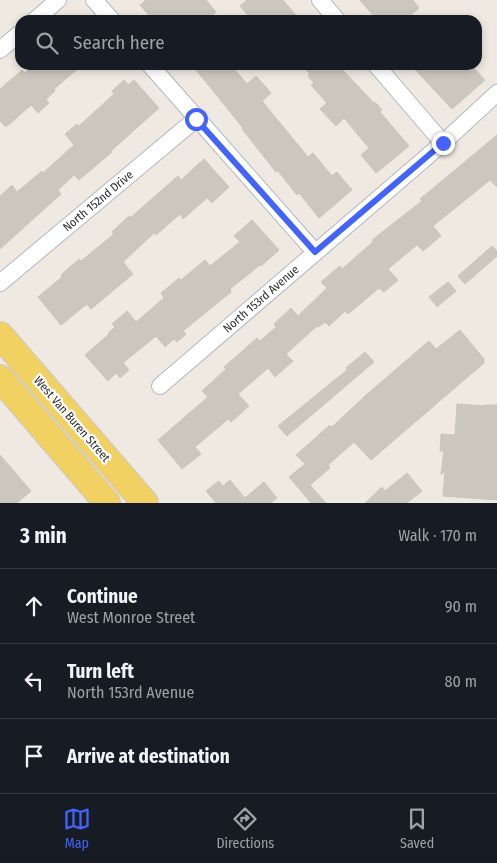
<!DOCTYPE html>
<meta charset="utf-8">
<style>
:root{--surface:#171b24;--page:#20242c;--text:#f1f3f6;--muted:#9ea1a6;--line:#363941;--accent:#4264fb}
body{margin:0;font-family:"Fira Sans Condensed",sans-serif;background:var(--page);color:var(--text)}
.stop{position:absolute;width:15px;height:15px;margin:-11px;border:4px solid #4264fb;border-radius:50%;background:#fff}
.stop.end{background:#4264fb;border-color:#fff;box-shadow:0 1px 5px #0008}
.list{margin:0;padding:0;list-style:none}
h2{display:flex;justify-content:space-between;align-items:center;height:65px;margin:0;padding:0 20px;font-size:21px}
h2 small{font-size:16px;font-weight:400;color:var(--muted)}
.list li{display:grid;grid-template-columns:32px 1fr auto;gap:15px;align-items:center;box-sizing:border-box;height:75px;padding:0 20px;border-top:1px solid var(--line)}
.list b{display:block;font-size:19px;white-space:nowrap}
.list p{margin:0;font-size:16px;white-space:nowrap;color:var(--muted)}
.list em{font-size:16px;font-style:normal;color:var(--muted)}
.icon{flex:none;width:28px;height:28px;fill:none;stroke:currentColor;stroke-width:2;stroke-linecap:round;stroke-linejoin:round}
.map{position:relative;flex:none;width:497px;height:503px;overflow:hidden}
.search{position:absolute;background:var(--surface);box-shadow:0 2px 8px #0003;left:15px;right:15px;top:15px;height:55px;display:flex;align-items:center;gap:12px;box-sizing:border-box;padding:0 18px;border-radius:15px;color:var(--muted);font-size:19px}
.sheet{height:290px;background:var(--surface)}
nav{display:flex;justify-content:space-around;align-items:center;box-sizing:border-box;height:70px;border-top:1px solid var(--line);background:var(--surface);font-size:14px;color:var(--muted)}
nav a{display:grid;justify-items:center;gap:2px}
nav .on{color:var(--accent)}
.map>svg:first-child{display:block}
.building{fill:#cbc7bf;stroke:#cbc5ba}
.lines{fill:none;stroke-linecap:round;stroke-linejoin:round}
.street-casing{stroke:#b4b7c1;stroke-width:18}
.primary-casing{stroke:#c9c9c9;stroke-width:28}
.street{stroke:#fff;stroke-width:16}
.primary{stroke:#f2d163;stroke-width:26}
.route{stroke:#4264fb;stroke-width:6}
.labels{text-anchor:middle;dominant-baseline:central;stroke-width:4.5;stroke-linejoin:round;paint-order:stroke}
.street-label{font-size:12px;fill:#2e2e2e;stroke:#fff}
</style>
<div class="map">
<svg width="497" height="503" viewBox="0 0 497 503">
<rect width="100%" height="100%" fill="#efe9e1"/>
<g class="building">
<path d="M146 0H206L216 12 206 20H153L140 5Z"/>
<path d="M247 0H283L300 20H252L240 6Z"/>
<path d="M360 0H413L419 8 405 20H377Z"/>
<path d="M34 65H82L54 89 55 91 46 99 49 103 38 113 31 105 6 127 0 121V89L22 70 25 73Z"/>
<path d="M192 65H231L247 84 256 76 271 93 262 101 308 157 313 153 332 176 337 172 352 190 319 218 299 193 297 195 278 171 276 172 242 129 243 128Z"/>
<path d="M301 65H338L374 103 375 102 382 110 380 112 409 146 376 173 361 155 369 148 344 118 336 126 320 109 327 103 311 85 314 83 308 76 310 74Z"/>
<path d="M411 65H471L485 80 452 109Z"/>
<path d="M124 80 128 85 134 80 159 108 111 151 112 152 79 180 74 175 58 190 61 194 0 249V196L12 185 17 192 42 171 43 173 74 145 65 134 77 124 79 126 114 94 112 91Z"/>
<path d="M497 135V187L490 180 433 226 441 236 423 251 417 245 388 269 398 280 384 292 379 288 348 314 345 311 329 326 325 322 319 327 317 326 286 354 293 361 275 377 268 368 238 394 249 406 231 422 228 419 195 447 201 454 182 469 158 440 208 397 202 391 226 369 224 367 257 338 260 341 276 327 274 324 291 308 298 316 327 288 321 282 340 266 342 269 373 242 372 240 422 201 420 199Z"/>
<path d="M204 159 229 187 212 203 207 198 183 219 180 214 156 235 154 233 123 262 133 274 91 309 87 304 61 325 38 297 62 277 61 275 79 259 81 261 114 234 112 232 129 216 130 218 178 176 181 180Z"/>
<path d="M252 220 279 250 261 266 260 265 230 289 231 292 183 331 186 334 177 342 174 339 165 347 156 336 123 363 129 370 120 378 116 373 108 381 85 355 109 334 108 333 115 327 112 324 127 311 136 322 164 298 161 293 179 278 181 280 205 260 210 266 240 242 234 236Z"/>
<path d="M492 246 497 251V256L465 284 458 276Z"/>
<path d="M448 282 456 291 437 307 429 297Z"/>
<path d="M460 330 484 359V363L371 460 354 442 328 465 330 468 310 485 326 503H311L289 477 305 464 296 455 330 425 332 427 366 395 429 341 436 349Z"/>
<path d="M365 352 374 362 287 436 278 426 347 370 346 368Z"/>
<path d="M457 404 485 406V405H497V500L443 496 445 471 441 475 444 451H440L441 434 455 435Z"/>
<path d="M0 455 31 491 17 503H0Z"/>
<path d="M407 473 422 491 407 503H365L382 487 385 491Z"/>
<path d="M230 480 245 498 264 482 277 498 271 503H216L206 491 219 481 223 486Z"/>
</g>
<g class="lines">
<g class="street-casing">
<g id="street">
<path d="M94 0 112 20"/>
<path d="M320 0 337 20"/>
<path d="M35 20 58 0"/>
<path d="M0 50 20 33"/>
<path d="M150 65 315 252"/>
<path d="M376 65 443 143"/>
<path d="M0 283 196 119"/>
<path d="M160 386 443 143 497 93"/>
</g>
</g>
<g class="primary-casing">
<g id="primary">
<path d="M0 335 145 503"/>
<path d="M0 378 107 503"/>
</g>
</g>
<use href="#street" class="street"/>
<use href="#primary" class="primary"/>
</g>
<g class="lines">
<path class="route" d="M196 119 315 252 443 143"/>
</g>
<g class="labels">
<g class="street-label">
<text transform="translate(98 201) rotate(-40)">North 152nd Drive</text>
<text transform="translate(261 299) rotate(-41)">North 153rd Avenue</text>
<text transform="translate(72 419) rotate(49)">West Van Buren Street</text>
</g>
</g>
</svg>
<div class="stop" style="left:196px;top:119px"></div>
<div class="stop end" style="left:443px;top:143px"></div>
<div class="search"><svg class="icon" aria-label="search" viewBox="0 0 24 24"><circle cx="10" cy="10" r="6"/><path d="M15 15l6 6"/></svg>Search here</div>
</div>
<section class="sheet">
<h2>3 min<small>Walk · 170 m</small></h2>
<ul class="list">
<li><svg class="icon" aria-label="ahead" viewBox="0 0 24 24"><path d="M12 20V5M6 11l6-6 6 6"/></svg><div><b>Continue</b><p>West Monroe Street</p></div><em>90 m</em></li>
<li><svg class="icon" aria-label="left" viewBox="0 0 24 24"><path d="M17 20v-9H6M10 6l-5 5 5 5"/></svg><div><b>Turn left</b><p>North 153rd Avenue</p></div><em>80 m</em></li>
<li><svg class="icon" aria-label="arrive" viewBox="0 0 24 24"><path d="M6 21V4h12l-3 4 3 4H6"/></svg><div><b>Arrive at destination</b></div></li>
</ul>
</section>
<nav>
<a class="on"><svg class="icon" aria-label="map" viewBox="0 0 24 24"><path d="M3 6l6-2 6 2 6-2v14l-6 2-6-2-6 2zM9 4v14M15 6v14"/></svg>Map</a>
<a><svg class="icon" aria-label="directions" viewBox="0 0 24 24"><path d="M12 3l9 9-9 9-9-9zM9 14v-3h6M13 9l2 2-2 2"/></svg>Directions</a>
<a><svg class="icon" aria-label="saved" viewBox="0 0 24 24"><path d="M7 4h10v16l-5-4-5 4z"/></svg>Saved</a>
</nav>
